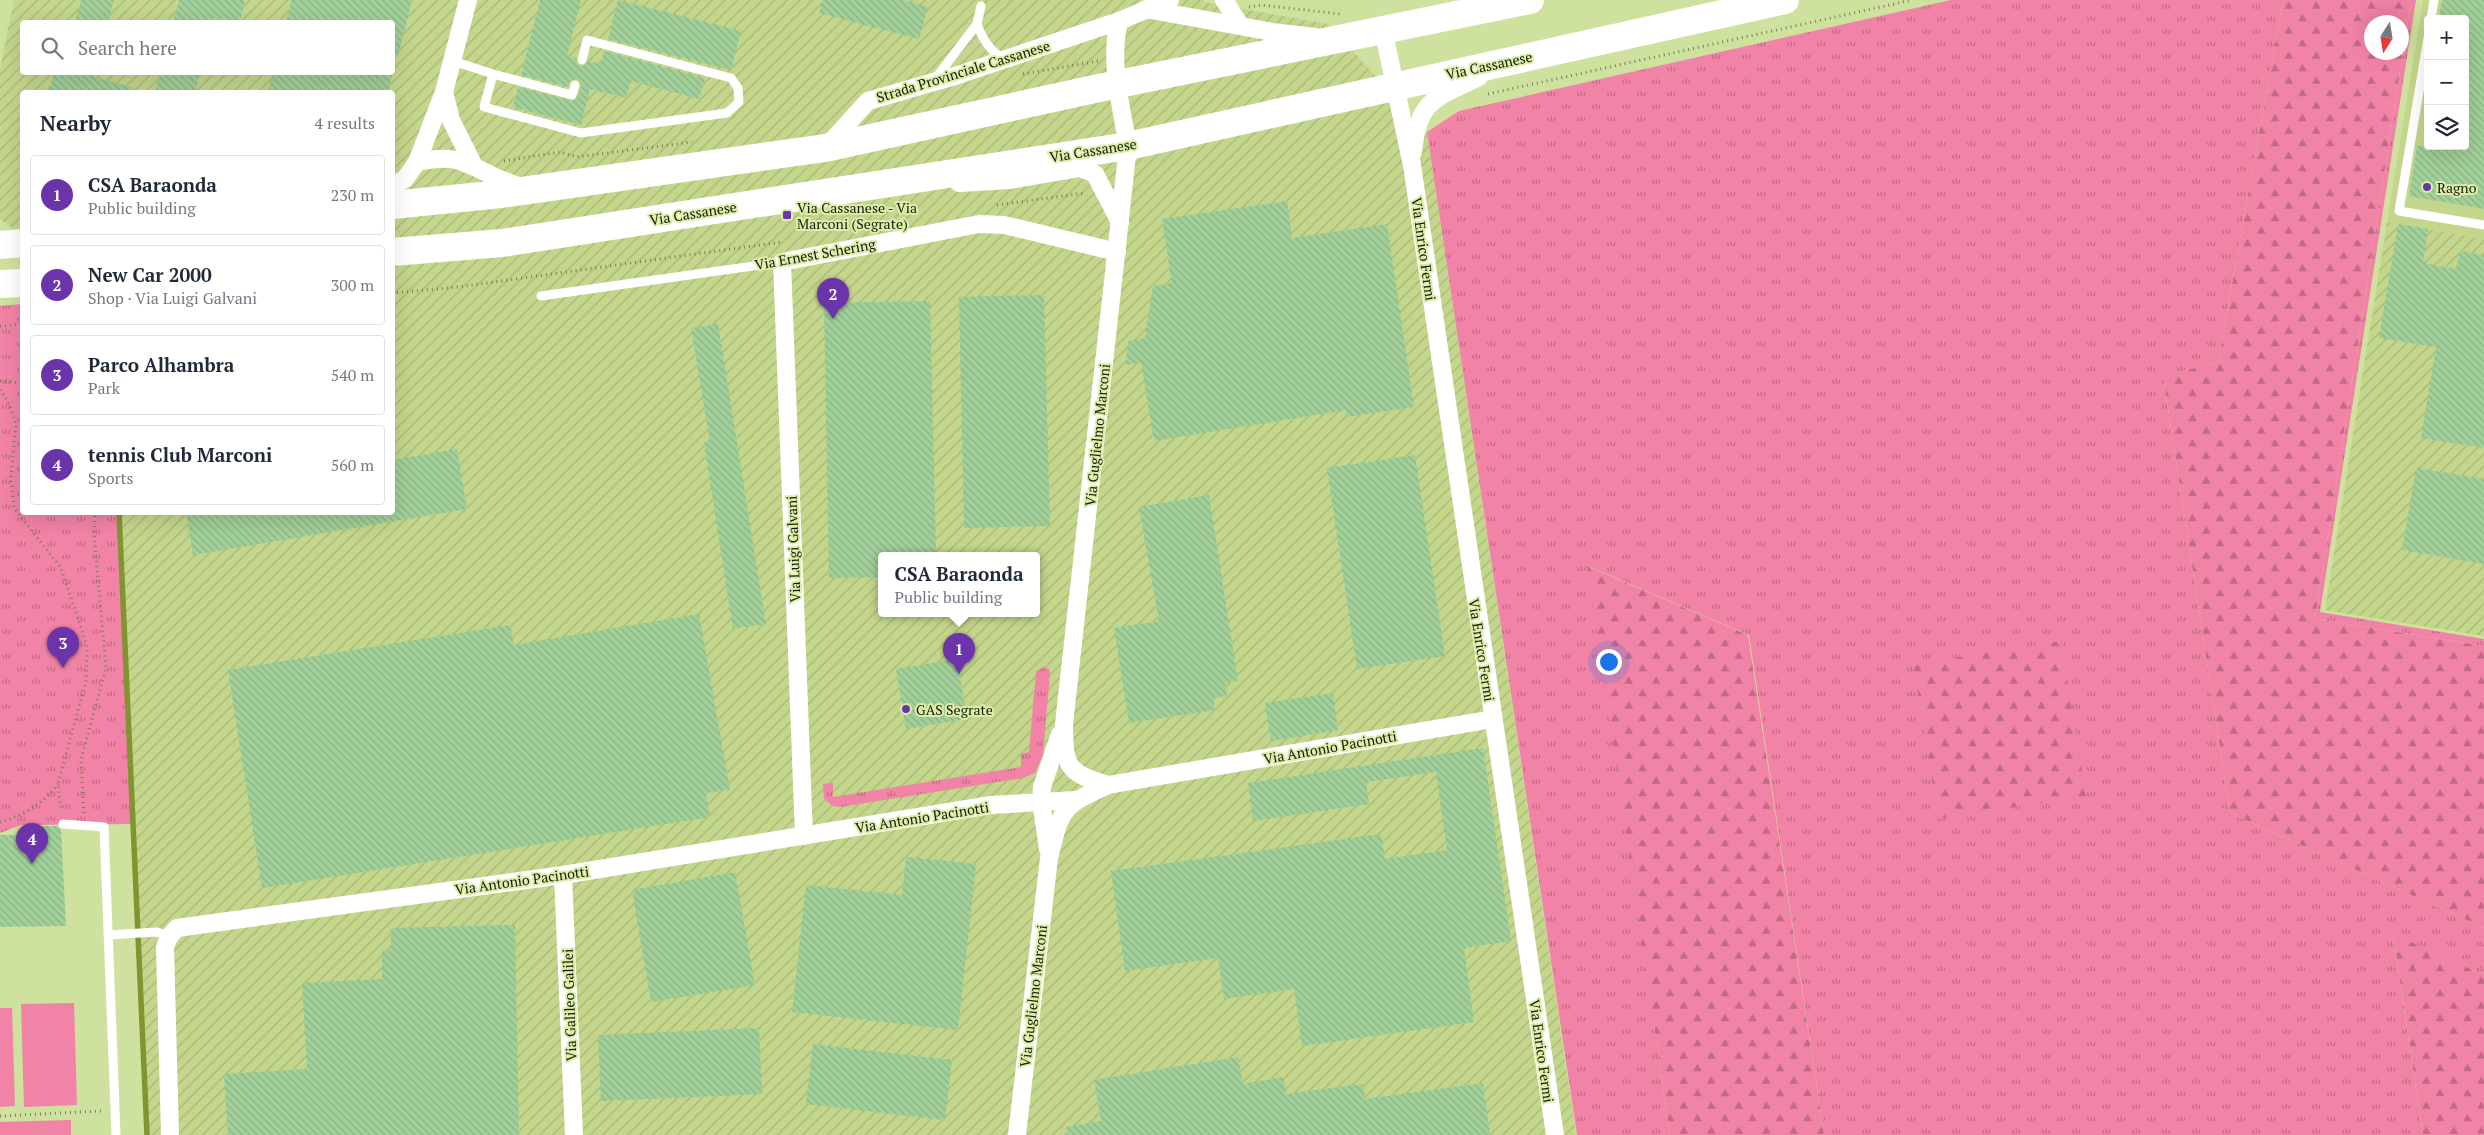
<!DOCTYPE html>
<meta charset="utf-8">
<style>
:root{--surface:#fff;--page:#f2f2f3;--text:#1f2937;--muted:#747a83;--line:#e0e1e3;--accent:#6b34ab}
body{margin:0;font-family:"PT Serif",serif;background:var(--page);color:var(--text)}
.controls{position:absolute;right:15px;top:15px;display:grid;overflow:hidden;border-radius:5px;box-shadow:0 5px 20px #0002}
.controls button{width:45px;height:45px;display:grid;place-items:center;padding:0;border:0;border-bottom:1px solid var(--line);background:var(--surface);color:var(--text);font:25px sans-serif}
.compass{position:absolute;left:2364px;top:15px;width:45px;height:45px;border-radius:50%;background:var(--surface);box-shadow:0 5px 20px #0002;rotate:192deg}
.you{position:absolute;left:1608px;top:661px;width:18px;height:18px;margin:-12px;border:4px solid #fff;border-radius:50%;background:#1a73e8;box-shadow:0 0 0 8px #1a73e833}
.badge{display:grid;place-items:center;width:32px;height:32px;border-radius:50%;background:var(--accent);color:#fff;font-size:16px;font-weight:700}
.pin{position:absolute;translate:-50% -41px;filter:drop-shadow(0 1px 2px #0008)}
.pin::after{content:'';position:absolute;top:26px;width:18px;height:15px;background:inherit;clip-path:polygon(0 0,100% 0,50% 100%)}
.popup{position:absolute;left:878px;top:552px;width:162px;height:65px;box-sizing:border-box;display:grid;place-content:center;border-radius:5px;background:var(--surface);filter:drop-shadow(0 1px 4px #0005);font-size:16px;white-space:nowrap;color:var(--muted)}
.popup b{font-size:19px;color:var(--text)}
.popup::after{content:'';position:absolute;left:50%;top:100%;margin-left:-10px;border:10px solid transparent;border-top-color:var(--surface)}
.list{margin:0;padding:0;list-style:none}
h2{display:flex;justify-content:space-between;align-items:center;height:65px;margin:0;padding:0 20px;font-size:21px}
h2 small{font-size:16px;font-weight:400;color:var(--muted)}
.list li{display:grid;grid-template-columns:32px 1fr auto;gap:15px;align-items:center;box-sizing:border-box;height:80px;margin:0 10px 10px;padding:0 10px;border:1px solid var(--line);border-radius:5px}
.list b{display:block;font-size:19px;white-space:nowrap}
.list p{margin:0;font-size:16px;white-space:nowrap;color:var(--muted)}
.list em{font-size:16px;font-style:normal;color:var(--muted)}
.icon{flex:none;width:28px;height:28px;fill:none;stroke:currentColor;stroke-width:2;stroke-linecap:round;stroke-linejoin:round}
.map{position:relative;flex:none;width:2484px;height:1135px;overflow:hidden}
.search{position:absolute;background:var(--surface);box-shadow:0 5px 20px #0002;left:20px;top:20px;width:375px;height:55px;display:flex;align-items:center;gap:12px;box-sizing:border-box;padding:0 18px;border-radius:5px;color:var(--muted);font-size:19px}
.panel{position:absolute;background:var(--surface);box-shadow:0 5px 20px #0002;left:20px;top:90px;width:375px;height:425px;border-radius:5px}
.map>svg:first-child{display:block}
.built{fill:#c3d68c;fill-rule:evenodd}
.industrial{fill:url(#industrial-furrows);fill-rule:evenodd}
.grass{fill:url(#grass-tufts)}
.forest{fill:url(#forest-firs);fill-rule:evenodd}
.pitch{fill:#f183a6}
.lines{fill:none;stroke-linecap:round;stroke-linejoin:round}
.stream{stroke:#809530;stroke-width:5.5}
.building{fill:url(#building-back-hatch)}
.path{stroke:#748052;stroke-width:3;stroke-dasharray:1 4;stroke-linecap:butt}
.service{stroke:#fff;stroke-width:9}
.minor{stroke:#fff;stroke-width:18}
.primary{stroke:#fff;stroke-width:28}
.poi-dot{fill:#6b34ab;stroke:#dceeab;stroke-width:2}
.labels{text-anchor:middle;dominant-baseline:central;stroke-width:4;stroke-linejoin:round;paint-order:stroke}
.street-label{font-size:14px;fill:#151b03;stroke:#dceeab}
.poi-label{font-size:14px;fill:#151b03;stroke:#dceeab;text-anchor:start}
</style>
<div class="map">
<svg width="2484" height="1135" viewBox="0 0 2484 1135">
<defs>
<pattern id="industrial-furrows" width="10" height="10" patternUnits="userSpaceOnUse" patternTransform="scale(1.25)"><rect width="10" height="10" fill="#c3d68c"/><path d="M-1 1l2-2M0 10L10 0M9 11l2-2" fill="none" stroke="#a7b777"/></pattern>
<pattern id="grass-tufts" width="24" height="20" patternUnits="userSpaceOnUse" patternTransform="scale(1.25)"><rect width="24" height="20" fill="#f183a6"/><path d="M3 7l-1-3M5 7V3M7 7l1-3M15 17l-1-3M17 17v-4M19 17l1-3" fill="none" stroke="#c26a85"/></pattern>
<pattern id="forest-firs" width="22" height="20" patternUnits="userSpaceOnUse" patternTransform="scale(1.25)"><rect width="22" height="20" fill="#f183a6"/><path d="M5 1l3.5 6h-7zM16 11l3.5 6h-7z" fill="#c26a85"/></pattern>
<pattern id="building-back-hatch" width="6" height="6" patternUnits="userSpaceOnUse" patternTransform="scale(1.25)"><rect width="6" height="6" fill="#a2d09a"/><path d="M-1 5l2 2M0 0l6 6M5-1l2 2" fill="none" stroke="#8bb283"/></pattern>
</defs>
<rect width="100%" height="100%" fill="#cfe19e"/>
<path class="built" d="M2423 0H2484V239L2387 222ZM2428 19H2465V146H2428Z"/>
<g class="industrial">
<path d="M14 0H1204L1203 2 1328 24 1427 132 1576 1135H149L119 513 392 512V92H22V235L0 219V69ZM22 22H392V72H22ZM882 555H1036V613H882Z"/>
<path d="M2387 222 2484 239V636L2325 610Z"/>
</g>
<g class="grass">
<path d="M1951 0H2283L2218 362 2163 376 2230 813 2484 928V975L2393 935 2423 1135H1824L1749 635 1588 566 1670 1135H1577L1427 132 1459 111Z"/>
<path d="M2411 0H2416L2320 612 2484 639V646L2315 619Z"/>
<path d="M22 304V512L119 513 134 824 21 825 0 833V306Z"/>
<path d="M1043 667 1049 669 1050 673 1043 755 1035 773 1023 778 840 807 833 806 824 799 823 784 833 783V797L1021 767V754L1029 752 1036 672Z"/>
</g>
<g class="forest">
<path d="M2283 0H2411L2315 619 2484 646V928L2230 813 2163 376 2218 362ZM2372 22H2402V52H2372Z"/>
<path d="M1587 566 1748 635 1824 1135H1670Z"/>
<path d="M2061 641 2086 796 1938 819 1913 664Z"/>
<path d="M2393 934 2484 975V1135H2423Z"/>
</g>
<g class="pitch">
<path d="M74 1003 77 1105 24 1107 21 1004Z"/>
<path d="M0 1008H12L15 1106 0 1107Z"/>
<path d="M71 1120V1135H0V1122Z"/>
</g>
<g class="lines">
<path class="stream" d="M119 512 147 1135"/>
</g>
<g class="building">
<path d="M81 0H114L108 22H75Z"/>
<path d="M179 0H245L240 22 214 18 213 22H173Z"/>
<path d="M291 0H412L398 56H392V22H286Z"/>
<path d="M540 0H581L567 56 576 58 578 65 584 66 588 61 601 64 604 51 705 78 699 99 631 81 626 98 590 89 581 125 513 107 518 87 573 101 578 97 581 87 580 81 576 79 570 81 568 87 521 75Z"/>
<path d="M618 0 741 31 731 70 608 39Z"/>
<path d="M823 0H903L928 7 919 39 819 13Z"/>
<path d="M2442 0H2484V209L2409 196 2417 146H2465V19H2439Z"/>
<path d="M54 72H95L94 77 132 87V92H49Z"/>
<path d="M160 72H200L195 92H155Z"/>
<path d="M273 72H393L388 92H268Z"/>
<path d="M1287 201 1292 238 1387 224 1414 407 1347 417 1346 410 1154 441 1141 362 1126 365 1128 341 1145 338 1153 286 1172 283 1162 219Z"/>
<path d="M2398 224 2428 229 2423 263 2456 269 2460 251 2484 255V448L2421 438 2436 347 2379 338Z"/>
<path d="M1044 295 1050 526 964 528 959 297Z"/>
<path d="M930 301 936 555H882V577L829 578 824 303Z"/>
<path d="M718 324 766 624 733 629 704 442 710 441 691 328Z"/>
<path d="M457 449 467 509 193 555 186 512H392V460Z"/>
<path d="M1415 455 1445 656 1357 669 1327 468Z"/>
<path d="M2416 468 2484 479V564L2402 550Z"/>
<path d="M1209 495 1238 681 1225 683 1227 696 1213 698 1215 710 1129 723 1114 628 1159 621 1139 507Z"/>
<path d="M699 614 730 790 706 793 710 817 262 888 228 670 510 625 514 645Z"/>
<path d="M957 659 967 719 906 729 896 669Z"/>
<path d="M1333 693 1338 730 1271 741 1265 703Z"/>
<path d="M1483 748 1511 941 1464 948 1474 1022 1302 1046 1294 989 1224 999 1218 958 1125 971 1111 871 1381 834 1385 859 1447 850 1436 772 1366 782 1369 804 1253 821 1248 783Z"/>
<path d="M23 826H57L61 830 66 926 0 927V835H23Z"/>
<path d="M906 857 976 864 958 1030 792 1012 806 885 902 895Z"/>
<path d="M735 872 755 985 651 1002 632 890Z"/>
<path d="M515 925 519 1135H228L224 1074 307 1069 302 983 382 979V951H391V928Z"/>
<path d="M759 1028 762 1094 601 1101 598 1035Z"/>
<path d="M813 1044 952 1060 945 1120 806 1104Z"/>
<path d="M1238 1057 1243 1084 1283 1077 1286 1094 1363 1084 1365 1099 1483 1083 1490 1135H1067L1066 1127 1101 1121 1094 1080Z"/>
</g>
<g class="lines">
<g class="path">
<path d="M1249 7 1261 5 1341 14"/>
<path d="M1023 74 1098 61"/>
<path d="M1488 94 1912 0"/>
<path d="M504 161 560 152 577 157 692 142"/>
<path d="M997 205 1085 193"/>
<path d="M392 293 458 287 782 242"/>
<path d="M0 326 22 324"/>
<path d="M0 381 22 383"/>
<path d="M0 390 8 402 16 424 11 476 14 508 61 568 87 646 86 681 58 784 61 811"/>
<path d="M84 813 81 760 106 667 94 534 95 512"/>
<path d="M0 822C23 816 44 803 58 784"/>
<path d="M0 1116 102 1111"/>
</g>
<g class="service">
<path d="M2431 19 2434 0"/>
<path d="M977 24C982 38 989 51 1003 58"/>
<path d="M2428 38 2399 211 2484 225"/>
<path d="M453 61 493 74"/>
<path d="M935 79 977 24 981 6"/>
<path d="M575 85 572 95 493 74 484 107 581 133 727 113 739 102 738 88 731 78 587 40 582 60"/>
<path d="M541 296 782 262"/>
<path d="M63 824 104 827 116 1135"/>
<path d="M108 935 157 932 169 937"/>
</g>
<g class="minor">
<path d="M1224 0 1240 25"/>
<path d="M1146 9 1272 32 1315 37"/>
<path d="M1383 29 1412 165 1555 1135"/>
<path d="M444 92 451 120 473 164"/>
<path d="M827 146 868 101 958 75 1119 21 1170 0"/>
<path d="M1413 152C1418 98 1437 98 1479 77"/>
<path d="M417 162 444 92 468 0"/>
<path d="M959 183 1010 180 1080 168 1095 174 1120 222"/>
<path d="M392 186 405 179 417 162C452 155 458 159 489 174 501 180 513 184 526 189"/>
<path d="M1108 785C1067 773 1064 767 1064 724L1128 146C1121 106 1109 61 1119 21"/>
<path d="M804 836 782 262 979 224 1004 225 1117 252"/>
<path d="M1048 849 1041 801 1042 787 1060 734"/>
<path d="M563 875 574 1135"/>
<path d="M170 1135 165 947 169 937 177 928 563 875 991 805 1075 800"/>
<path d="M1017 1135 1049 858C1061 808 1062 806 1108 785L1493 719"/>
</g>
<g class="primary">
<path d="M392 205 501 194 825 148 1099 88 1530 0"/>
<path d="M0 245 22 243"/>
<path d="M392 252 502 243 1128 146 1785 0"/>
<path d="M0 284 22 283"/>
</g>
</g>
<g class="poi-dot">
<circle cx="2427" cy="187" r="5"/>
<rect x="782" y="210" width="10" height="10" rx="2.5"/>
<circle cx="906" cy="709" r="5"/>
</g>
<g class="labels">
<g class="street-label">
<text transform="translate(1489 65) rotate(-12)">Via Cassanese</text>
<text transform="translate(963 71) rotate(-17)">Strada Provinciale Cassanese</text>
<text transform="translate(1093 150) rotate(-9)">Via Cassanese</text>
<text transform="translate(693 213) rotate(-9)">Via Cassanese</text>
<text transform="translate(1424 249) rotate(82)">Via Enrico Fermi</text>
<text transform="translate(815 254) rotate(-10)">Via Ernest Schering</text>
<text transform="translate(1097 435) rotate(-84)">Via Guglielmo Marconi</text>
<text transform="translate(793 549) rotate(-92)">Via Luigi Galvani</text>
<text transform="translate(1482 650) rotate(81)">Via Enrico Fermi</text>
<text transform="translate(1330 747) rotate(-10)">Via Antonio Pacinotti</text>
<text transform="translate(922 817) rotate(-9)">Via Antonio Pacinotti</text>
<text transform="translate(522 880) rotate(-8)">Via Antonio Pacinotti</text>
<text transform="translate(1033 996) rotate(-83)">Via Guglielmo Marconi</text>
<text transform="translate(569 1005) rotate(-92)">Via Galileo Galilei</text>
<text transform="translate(1542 1051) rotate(82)">Via Enrico Fermi</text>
</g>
<g class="poi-label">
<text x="2437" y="187">Ragno</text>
<text x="797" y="207">Via Cassanese - Via<tspan x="797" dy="16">Marconi (Segrate)</tspan></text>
<text x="916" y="709">GAS Segrate</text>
</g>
</g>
</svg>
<div class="controls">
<button>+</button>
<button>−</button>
<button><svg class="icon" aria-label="layers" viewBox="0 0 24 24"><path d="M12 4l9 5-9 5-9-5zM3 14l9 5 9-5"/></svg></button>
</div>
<svg class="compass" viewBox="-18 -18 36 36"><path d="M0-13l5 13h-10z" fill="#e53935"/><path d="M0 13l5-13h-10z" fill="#747a83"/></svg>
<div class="you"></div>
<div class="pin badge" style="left:959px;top:674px">1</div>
<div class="popup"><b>CSA Baraonda</b>Public building</div>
<div class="pin badge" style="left:833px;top:319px">2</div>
<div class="pin badge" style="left:63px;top:668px">3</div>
<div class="pin badge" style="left:32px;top:864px">4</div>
<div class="search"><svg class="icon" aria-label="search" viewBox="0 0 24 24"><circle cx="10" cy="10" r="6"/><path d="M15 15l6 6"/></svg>Search here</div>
<section class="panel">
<h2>Nearby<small>4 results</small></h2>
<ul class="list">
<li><span class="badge">1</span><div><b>CSA Baraonda</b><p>Public building</p></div><em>230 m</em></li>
<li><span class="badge">2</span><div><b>New Car 2000</b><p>Shop · Via Luigi Galvani</p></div><em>300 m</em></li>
<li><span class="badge">3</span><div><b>Parco Alhambra</b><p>Park</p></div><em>540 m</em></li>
<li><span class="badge">4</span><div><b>tennis Club Marconi</b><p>Sports</p></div><em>560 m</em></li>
</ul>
</section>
</div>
